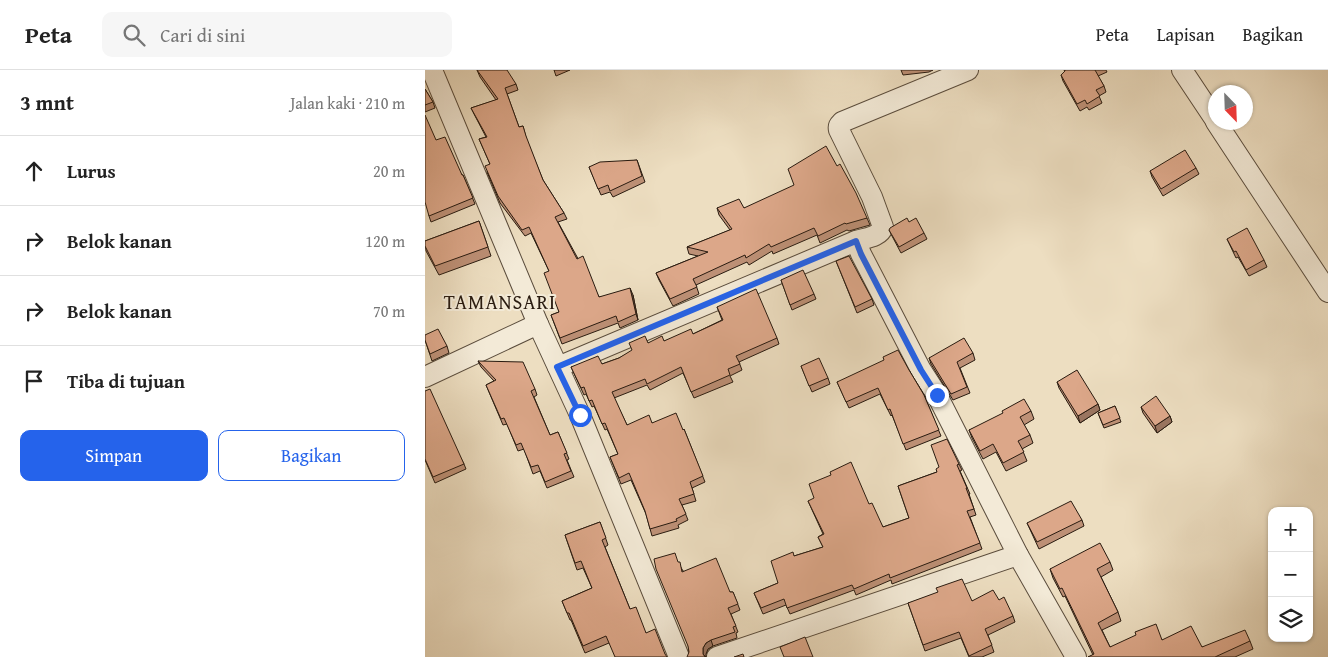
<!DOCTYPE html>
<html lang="id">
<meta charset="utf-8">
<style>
:root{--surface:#fff;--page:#f6f6f6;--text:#222;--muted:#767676;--line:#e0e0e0;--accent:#2563eb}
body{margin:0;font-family:"Gentium Book Plus",serif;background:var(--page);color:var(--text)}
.controls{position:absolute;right:15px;bottom:15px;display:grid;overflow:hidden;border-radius:10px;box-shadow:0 1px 4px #0004}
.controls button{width:45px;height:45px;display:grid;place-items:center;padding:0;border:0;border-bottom:1px solid var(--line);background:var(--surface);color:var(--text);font:25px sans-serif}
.compass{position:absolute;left:783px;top:15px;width:45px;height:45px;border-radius:50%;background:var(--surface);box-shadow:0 1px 4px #0004;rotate:157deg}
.stop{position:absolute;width:15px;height:15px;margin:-11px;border:4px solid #2563eb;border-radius:50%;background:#fff}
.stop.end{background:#2563eb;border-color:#fff;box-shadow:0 1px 5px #0008}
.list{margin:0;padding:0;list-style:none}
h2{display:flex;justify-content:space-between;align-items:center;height:65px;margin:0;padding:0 20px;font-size:21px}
h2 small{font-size:16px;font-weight:400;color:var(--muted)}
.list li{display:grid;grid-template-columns:32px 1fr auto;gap:15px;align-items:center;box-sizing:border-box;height:70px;padding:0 20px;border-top:1px solid var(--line)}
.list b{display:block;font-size:19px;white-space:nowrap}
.list em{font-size:16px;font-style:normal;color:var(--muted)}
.actions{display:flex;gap:10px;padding:15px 20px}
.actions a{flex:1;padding:11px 0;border:1px solid var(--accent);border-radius:10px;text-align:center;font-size:18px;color:var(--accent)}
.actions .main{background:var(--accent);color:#fff}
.icon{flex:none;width:28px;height:28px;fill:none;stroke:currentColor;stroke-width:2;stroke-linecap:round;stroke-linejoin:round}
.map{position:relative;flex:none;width:903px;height:587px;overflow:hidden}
header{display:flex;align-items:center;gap:30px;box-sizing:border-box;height:70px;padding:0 25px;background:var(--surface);border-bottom:1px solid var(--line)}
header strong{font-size:24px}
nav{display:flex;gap:28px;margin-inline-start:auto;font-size:18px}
.search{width:350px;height:45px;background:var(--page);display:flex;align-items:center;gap:12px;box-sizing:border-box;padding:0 18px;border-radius:10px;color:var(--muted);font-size:19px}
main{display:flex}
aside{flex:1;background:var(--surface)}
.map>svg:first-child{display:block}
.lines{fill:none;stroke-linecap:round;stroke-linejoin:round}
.minor-casing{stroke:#5a4c3c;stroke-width:22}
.minor{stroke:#f3ead7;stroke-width:20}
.wall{fill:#bd9076;stroke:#291b10}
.shaded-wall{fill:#9a7560;stroke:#291b10}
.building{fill:#dca789;stroke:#291b10}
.route{stroke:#2563eb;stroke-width:6}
.labels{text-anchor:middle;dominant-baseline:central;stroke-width:4;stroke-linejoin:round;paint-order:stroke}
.quarter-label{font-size:20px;letter-spacing:1px;fill:#291b10;stroke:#f3ead7}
</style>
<header>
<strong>Peta</strong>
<div class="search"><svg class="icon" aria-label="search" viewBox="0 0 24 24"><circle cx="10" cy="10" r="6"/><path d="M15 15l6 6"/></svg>Cari di sini</div>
<nav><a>Peta</a><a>Lapisan</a><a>Bagikan</a></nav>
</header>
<main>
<aside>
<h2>3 mnt<small>Jalan kaki · 210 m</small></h2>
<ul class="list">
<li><svg class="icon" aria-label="ahead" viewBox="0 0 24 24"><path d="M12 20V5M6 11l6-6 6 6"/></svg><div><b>Lurus</b></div><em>20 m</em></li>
<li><svg class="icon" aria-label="right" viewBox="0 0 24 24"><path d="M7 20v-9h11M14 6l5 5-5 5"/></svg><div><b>Belok kanan</b></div><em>120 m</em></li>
<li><svg class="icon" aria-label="right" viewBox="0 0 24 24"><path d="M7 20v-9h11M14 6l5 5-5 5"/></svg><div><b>Belok kanan</b></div><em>70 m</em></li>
<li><svg class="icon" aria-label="arrive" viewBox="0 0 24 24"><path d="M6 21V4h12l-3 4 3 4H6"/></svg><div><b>Tiba di tujuan</b></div></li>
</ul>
<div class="actions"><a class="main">Simpan</a><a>Bagikan</a></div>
</aside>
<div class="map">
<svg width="903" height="587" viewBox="0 0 903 587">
<rect width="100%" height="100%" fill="#eddec1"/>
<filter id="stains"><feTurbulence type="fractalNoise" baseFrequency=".004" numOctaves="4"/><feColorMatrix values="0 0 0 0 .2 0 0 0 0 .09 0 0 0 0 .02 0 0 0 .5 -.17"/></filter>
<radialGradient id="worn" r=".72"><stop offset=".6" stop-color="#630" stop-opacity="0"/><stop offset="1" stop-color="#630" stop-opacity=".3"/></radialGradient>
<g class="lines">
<g class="minor-casing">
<g id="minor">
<path d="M7 0 113 254 155 345 254 587"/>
<path d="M757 0 791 51"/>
<path d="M791 52 903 222"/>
<path d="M431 171C441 168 455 167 458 157L447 127 414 60C413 56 414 55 417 52L543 0"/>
<path d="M133 297 431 171 436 184 496 300 512 325 593 485 651 587"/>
<path d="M0 307 113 254"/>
<path d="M292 587 593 485"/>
</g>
</g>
<use href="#minor" class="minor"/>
</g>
<g class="wall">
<path d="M52 0 91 14 93 20 82 24 94 57 98 56 102 71 118 110 139 143 142 149 133 152 174 227 208 225 213 250 195 258 193 253 137 274 126 245 134 242 124 201 106 163 100 166 75 133 62 102 65 94 54 69 61 67 49 44 46 38 71 30 55 7Z"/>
<path d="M129 0H145L131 6Z"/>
<path d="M476 0H508L504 2 478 5Z"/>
<path d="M639 0H681L682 2 673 6 679 16 681 22 674 26 677 33 664 40 662 37 655 41 638 11 636 5 640 2Z"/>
<path d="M0 19 8 32 10 38 0 42Z"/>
<path d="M11 70 37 105H38L50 134 6 152 4 146Z"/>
<path d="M212 90 220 112 188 127 185 122 176 125 164 97Z"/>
<path d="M771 98 774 104 738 126 727 107 725 101Z"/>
<path d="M292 138H319L442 148 445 155 424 161 422 160 395 173 392 165 348 184 347 181 324 195 322 192 271 215 274 224 248 236 234 210 231 203 273 186 264 184 262 177 305 160 294 145Z"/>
<path d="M54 151 66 186 14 205 1 181 0 171Z"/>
<path d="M484 152 499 163 502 169 476 183 467 166 464 160Z"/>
<path d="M802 169 839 190 842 197 824 206 813 187 811 188Z"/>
<path d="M411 191 447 229 449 235 432 243Z"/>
<path d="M356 210 389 224 391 229 367 240Z"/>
<path d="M292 237 352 268 354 274 314 292 317 300 305 306 308 312 269 328 258 303 225 320 222 315 189 328 202 355 227 353 258 360 259 359 280 412 267 418 271 431 257 435 263 450 253 455 254 458 227 466 221 444 206 410 196 414 185 387 193 384 182 359 180 360 169 336 167 337 161 324 159 325 146 297 177 294 194 288 223 273 239 271 268 264 297 250Z"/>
<path d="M0 270 22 276 24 283 7 291Z"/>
<path d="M548 283 550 290 535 298 545 323 528 330 506 294 504 288Z"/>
<path d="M53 291 110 319 112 325 109 327 125 365 133 362 144 389 142 390 149 407 122 418 115 401 108 404 99 379 93 381 82 354 78 355 61 315 69 311 56 297Z"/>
<path d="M376 296 403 308 405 314 387 322Z"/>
<path d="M484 300 499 325 516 366 481 380 467 345 466 346 455 324 424 338 412 312Z"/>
<path d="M632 312 673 334 675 340 655 353 634 318Z"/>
<path d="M0 321 39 394 41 399 10 413 0 390Z"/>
<path d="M690 336 696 352 679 358 673 343Z"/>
<path d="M716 337 745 346 747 352 732 363 718 343Z"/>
<path d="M606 341 609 349 599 355 605 365 608 373 597 379 602 391 581 401 571 382 558 389 547 368 544 360Z"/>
<path d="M534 394 537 400 535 401 545 424H544L551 445 545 447 557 479 467 514 466 510 431 525 429 520 365 544 361 535 338 544 329 523 353 513 369 486 398 477 393 467 398 464 383 431 444 434 458 457 484 448 473 416Z"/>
<path d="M657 450 659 456 614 479 602 453Z"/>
<path d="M175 452 183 475 180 477 205 539 221 563 240 584 184 573 160 583 146 550H145L137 531 167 518 158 498 152 500 140 465Z"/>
<path d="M253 492 258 501 305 522H308L315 540 306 544 313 562 311 563 312 568 288 576 283 579 281 584 264 582Z"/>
<path d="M685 492 688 500 676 507 693 542 696 551 677 560 685 577 737 570 777 577 825 571 828 579 810 587H663L668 585 640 526 638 527 628 508 625 499Z"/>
<path d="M574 530 588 546 590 552 563 565 569 582 557 587H544L536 568 500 581 483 533Z"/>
</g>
<g class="shaded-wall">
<path d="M205 218 208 225 213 250 211 244Z"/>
<path d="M673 334 675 340 655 353 653 346Z"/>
<path d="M745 346 747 352 732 363 730 356Z"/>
<path d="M286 570 288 576 283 579 281 584V587L278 584V578L281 573Z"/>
</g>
<g class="building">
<path d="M52 0H82L91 14 80 18 94 57 98 56 101 66 118 110 139 143 130 147 152 189 158 186 174 227 205 218 211 244 193 252 191 246 135 268 126 245 134 242 119 203 124 201 104 157 97 160 73 126 60 96 65 94 54 69 62 67 46 38 73 29Z"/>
<path d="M640 0H670L679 16 671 20 675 26 662 34 660 30 652 34 636 5 640 1Z"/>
<path d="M0 19 8 32 0 35Z"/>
<path d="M0 45 11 70 20 67 37 105H38L48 128 4 146 0 132Z"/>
<path d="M401 76 412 96 415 94 431 123 442 148 421 154 420 153 393 166 389 158 346 177 344 174 321 188 320 185 268 209 272 217 245 229 231 203 283 182 262 177 307 159 292 138 314 129 319 138 369 115 363 99Z"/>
<path d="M760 80 771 98 736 119 725 101Z"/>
<path d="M212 90 217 106 185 121 183 115 173 119 164 97 175 92Z"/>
<path d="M482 148 484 152 491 148 499 163 474 177 464 160 465 158Z"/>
<path d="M54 151 63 177 10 196 0 176V171Z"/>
<path d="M822 158 839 190 821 200 811 181 809 182 802 169Z"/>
<path d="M424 186 447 229 430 237 411 191Z"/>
<path d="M378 200 389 224 365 235 356 210Z"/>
<path d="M331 219 352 268 311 286 315 294 303 299 305 305 266 322 256 297 222 314 220 309 187 322 202 355 224 345 227 353 251 343 258 360 259 359 278 406 265 412 269 424 254 429 261 444 251 449 252 451 225 459 220 441 204 403 194 408 185 387 193 384 180 353 177 354 167 330 164 331 159 317 156 318 146 297 173 286 177 294 194 288 207 280 204 273 220 266 223 273 237 266 239 271 266 259 268 264 298 250 292 237Z"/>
<path d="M13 259 22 276 5 284 0 270V265Z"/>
<path d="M539 268 548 283 532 292 542 317 526 324 504 288Z"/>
<path d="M473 280 484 300 499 325 514 360 478 374 465 339 463 340 453 318 421 332 412 312 459 290 458 287Z"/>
<path d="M394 288 403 308 384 316 376 296Z"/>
<path d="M53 291 98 292 110 319 106 321 125 365 133 362 142 383 139 384 146 401 120 412 113 395 106 397 96 373 91 375 79 348 76 349 61 315 71 310Z"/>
<path d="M652 300 673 334 653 346 632 312Z"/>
<path d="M5 319 39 394 8 407 0 389V321Z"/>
<path d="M731 326 745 346 730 356 716 337Z"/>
<path d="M599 329 606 341 595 347 605 365 593 371 599 382 578 393 568 374 555 381 544 360 578 343 577 341Z"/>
<path d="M690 336 695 348 678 355 673 343Z"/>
<path d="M522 369 534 394 532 395 542 418H541L549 439 542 441 555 473 465 508 464 504 429 519 427 515 362 538 359 529 336 538 329 523 353 513 346 491 368 482 369 486 398 477 393 467 399 464 383 431 389 428 384 414 406 405 405 402 426 392 444 434 447 433 458 457 484 448 473 416 512 402 511 399 514 397 506 375Z"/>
<path d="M646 431 657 450 612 472 602 453Z"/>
<path d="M175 452 181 468 177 470 205 539 211 537 221 563 230 559 240 584 242 587H190L181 566 158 576 144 543H142L137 531 167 518 156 491 150 493 140 465Z"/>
<path d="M675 473 685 492 672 499 693 542 673 553 685 577 711 565 710 562 731 554 737 570 766 556 777 577 820 560 825 571 790 587H663L669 584 637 518 635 519 625 499Z"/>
<path d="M250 483 253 492H255L257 502 291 488 305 522H308L313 534 303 538 311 556 308 557 310 562 286 570 281 573 278 578V584L280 587H262L264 582 263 576 231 499 229 489Z"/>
<path d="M537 509 547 531 568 520 574 530 579 527 588 546 560 559 567 575 544 586 534 562 498 575 483 533 513 522 511 518Z"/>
<path d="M380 567 388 587H359L355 577Z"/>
<path d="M318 584 319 587H309Z"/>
</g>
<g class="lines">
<path class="route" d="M155 345 132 297 431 171 436 184 496 300 512 325"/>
</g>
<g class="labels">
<g class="quarter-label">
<text x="75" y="231">TAMANSARI</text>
</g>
</g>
<rect width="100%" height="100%" filter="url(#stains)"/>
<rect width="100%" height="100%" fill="url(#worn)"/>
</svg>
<div class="controls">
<button>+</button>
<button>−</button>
<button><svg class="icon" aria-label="layers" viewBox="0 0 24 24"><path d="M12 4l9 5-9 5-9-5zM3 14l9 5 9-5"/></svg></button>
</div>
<svg class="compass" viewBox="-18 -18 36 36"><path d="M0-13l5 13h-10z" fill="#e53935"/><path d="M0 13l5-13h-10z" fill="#767676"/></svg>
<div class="stop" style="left:155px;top:345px"></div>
<div class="stop end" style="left:512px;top:325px"></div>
</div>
</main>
